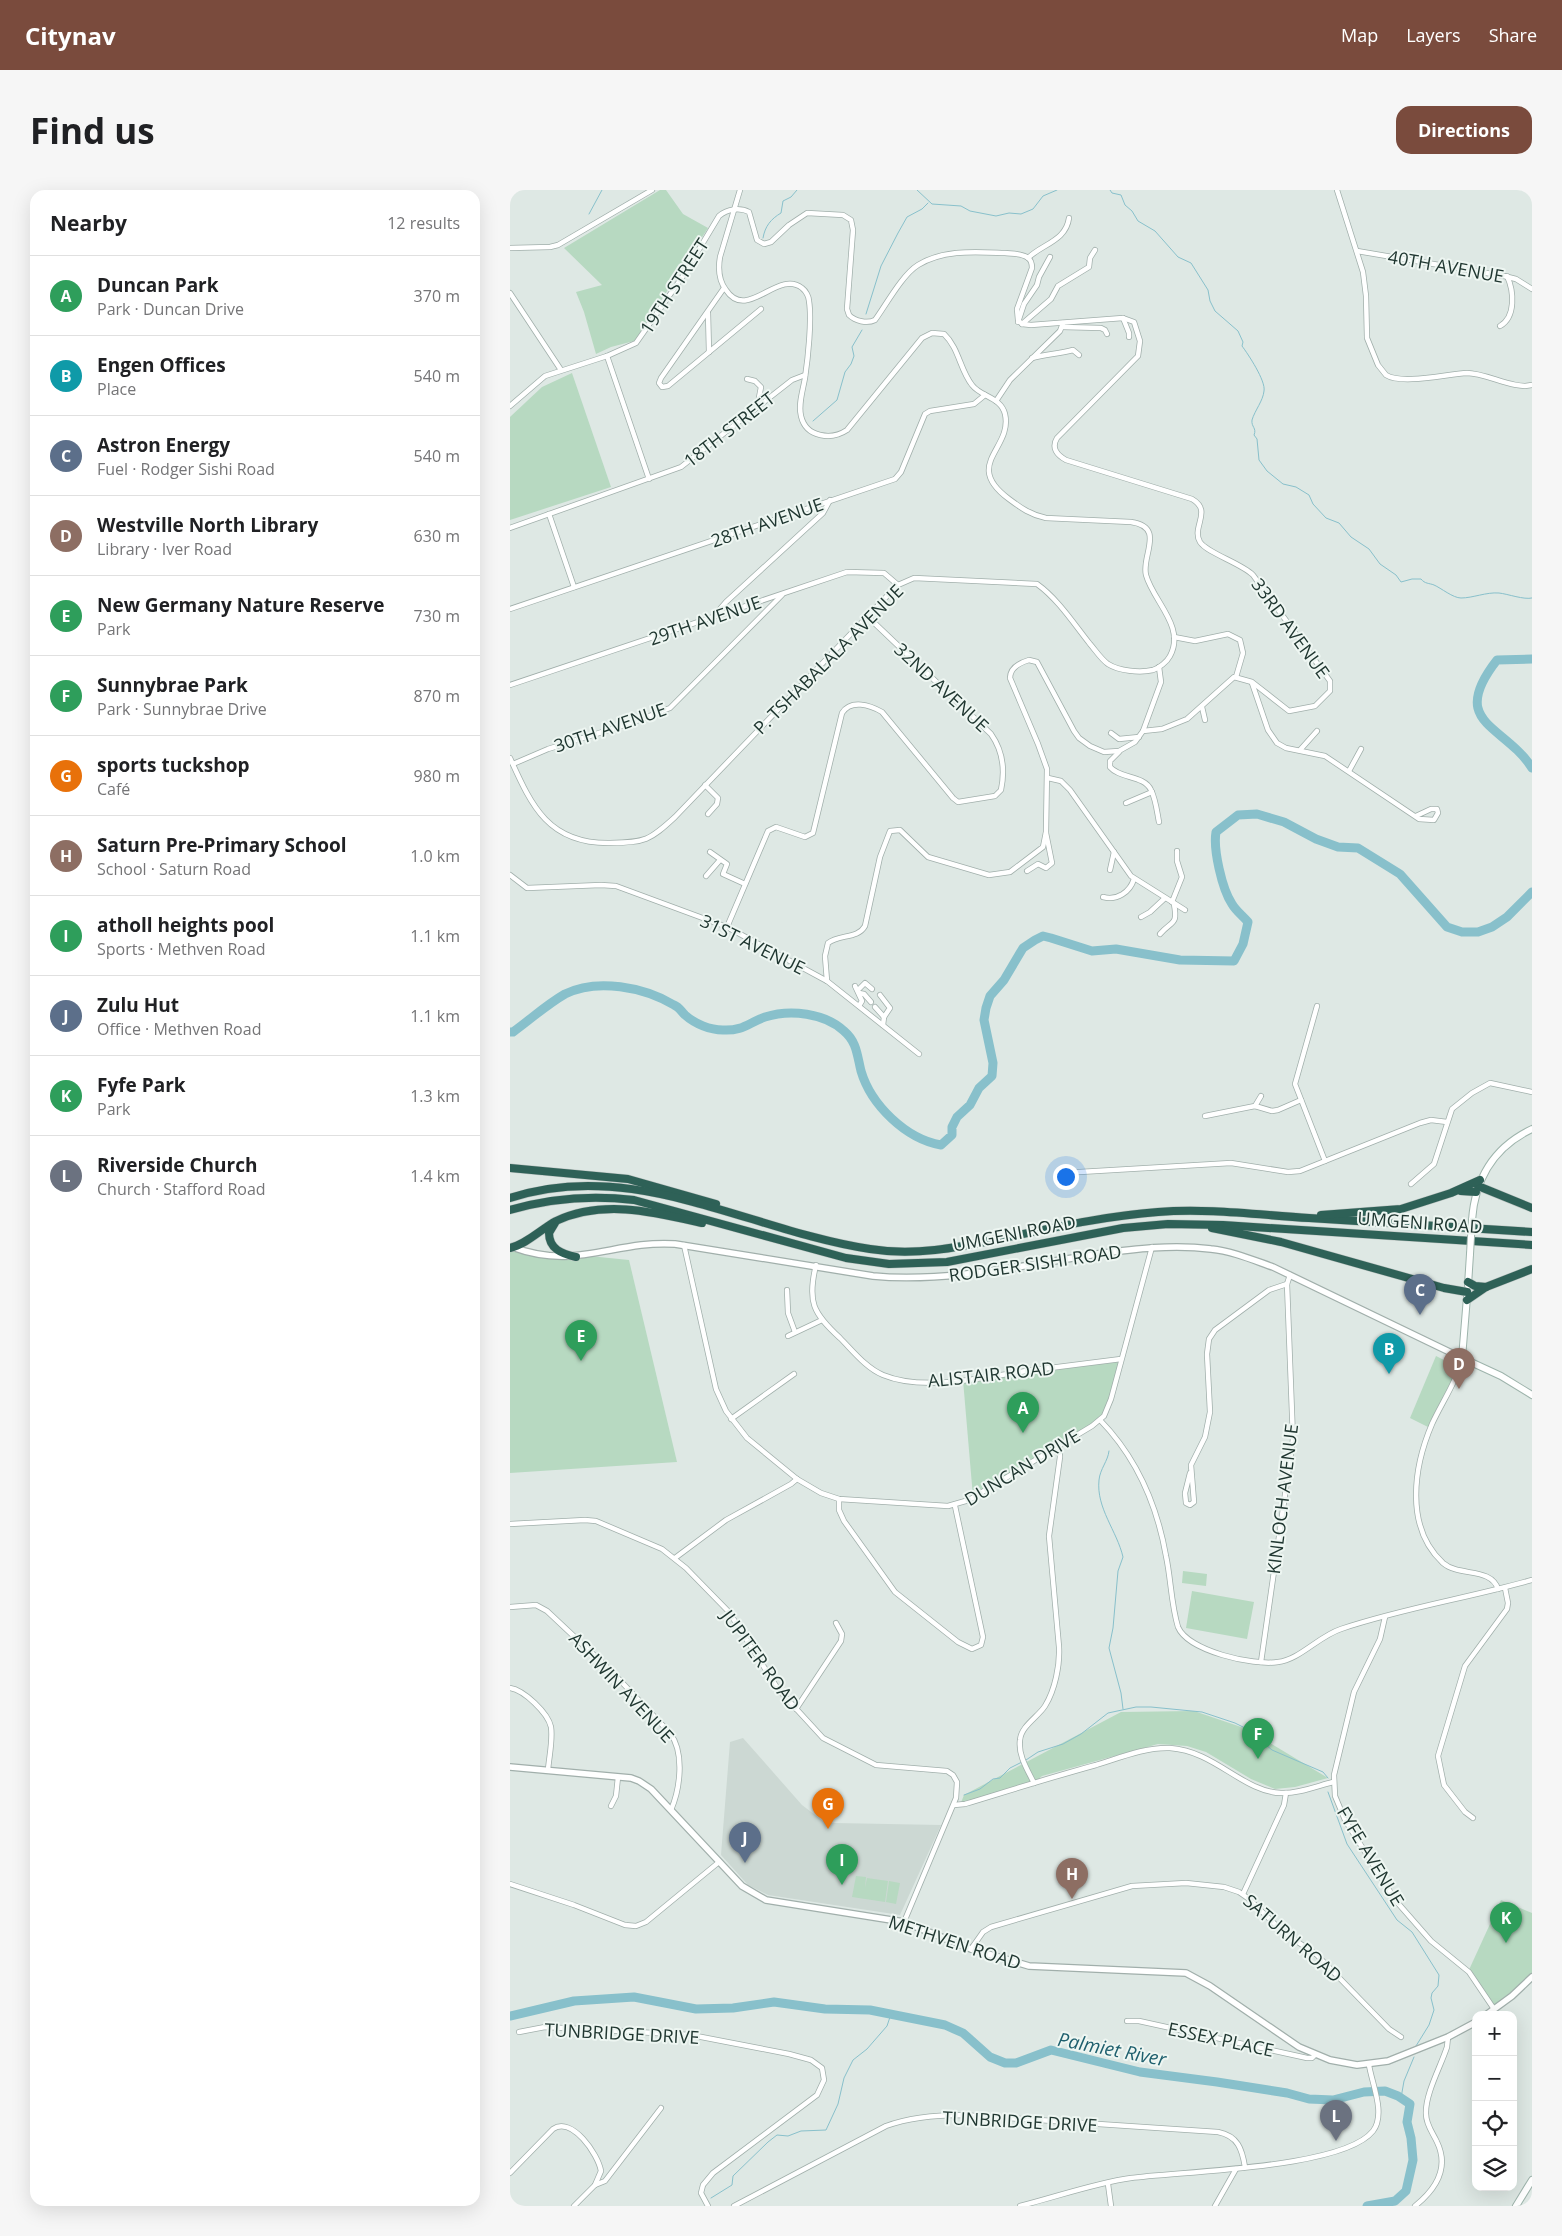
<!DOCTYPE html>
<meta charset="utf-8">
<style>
:root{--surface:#fff;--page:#f6f6f6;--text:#202124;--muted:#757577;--line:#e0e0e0;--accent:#7a4b3d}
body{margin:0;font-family:"Open Sans",sans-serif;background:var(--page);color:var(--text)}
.controls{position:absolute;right:15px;bottom:15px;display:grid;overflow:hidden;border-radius:10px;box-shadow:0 5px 20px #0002}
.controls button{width:45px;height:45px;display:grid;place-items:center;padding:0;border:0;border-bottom:1px solid var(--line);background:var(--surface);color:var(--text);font:25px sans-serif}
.you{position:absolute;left:555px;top:986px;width:18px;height:18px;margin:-12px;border:4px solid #fff;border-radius:50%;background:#1a73e8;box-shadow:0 0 0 8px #1a73e833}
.badge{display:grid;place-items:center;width:32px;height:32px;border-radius:50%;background:var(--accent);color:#fff;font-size:16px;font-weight:700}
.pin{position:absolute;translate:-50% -41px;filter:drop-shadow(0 1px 2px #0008)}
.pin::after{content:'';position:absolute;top:26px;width:18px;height:15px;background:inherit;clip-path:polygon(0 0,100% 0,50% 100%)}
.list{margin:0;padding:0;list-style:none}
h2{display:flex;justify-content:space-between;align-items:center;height:65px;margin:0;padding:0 20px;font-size:21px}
h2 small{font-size:16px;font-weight:400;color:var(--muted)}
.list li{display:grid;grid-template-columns:32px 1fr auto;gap:15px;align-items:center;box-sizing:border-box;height:80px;padding:0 20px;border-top:1px solid var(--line)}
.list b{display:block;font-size:19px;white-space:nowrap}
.list p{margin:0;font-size:16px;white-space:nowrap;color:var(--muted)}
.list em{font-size:16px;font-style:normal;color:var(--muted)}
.icon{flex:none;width:28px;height:28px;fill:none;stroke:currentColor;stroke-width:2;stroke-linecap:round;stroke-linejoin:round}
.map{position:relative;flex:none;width:1022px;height:2016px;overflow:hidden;border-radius:15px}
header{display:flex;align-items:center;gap:30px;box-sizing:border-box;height:70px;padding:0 25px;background:var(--accent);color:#fff}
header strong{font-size:24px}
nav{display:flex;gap:28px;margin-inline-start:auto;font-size:18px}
.intro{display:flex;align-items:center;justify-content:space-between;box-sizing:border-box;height:120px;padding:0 30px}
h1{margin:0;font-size:35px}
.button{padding:12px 22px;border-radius:15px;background:var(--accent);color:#fff;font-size:18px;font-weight:700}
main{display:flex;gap:30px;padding:0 30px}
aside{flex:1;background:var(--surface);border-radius:15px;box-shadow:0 5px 20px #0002}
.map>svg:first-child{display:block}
.built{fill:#ccd8d3}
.green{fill:#b7d9c1}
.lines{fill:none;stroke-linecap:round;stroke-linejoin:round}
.stream{stroke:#88c0cb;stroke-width:1}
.river{stroke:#88c0cb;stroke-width:9}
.minor-casing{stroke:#a1afab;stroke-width:6}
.tertiary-casing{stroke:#a1afab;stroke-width:8}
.secondary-casing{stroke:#9eb4ac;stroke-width:8}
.motorway-casing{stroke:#bcc3c1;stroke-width:9}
.minor{stroke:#fff;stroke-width:4.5}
.tertiary{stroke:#fff;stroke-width:5.5}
.secondary{stroke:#fff;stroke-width:6}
.motorway{stroke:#2e6157;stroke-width:8}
.secondary-bridge-casing{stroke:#9eb4ac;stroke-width:8;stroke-linecap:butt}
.secondary-bridge{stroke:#fff;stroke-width:6}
.labels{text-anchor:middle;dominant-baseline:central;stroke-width:4;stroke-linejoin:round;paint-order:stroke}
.street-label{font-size:18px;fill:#203731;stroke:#eef6f2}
.water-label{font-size:19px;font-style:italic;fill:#1f606e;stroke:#eef6f2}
</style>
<header>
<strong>Citynav</strong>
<nav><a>Map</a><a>Layers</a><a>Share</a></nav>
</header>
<div class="intro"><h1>Find us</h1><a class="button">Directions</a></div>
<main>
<aside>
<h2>Nearby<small>12 results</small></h2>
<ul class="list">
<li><span class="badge" style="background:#2e9e5b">A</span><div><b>Duncan Park</b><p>Park · Duncan Drive</p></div><em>370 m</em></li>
<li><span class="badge" style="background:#0f9aa8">B</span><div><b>Engen Offices</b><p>Place</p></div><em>540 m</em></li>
<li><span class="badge" style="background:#5c6f8a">C</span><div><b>Astron Energy</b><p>Fuel · Rodger Sishi Road</p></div><em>540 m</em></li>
<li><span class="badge" style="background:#8d6e63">D</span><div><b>Westville North Library</b><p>Library · Iver Road</p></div><em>630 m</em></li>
<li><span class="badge" style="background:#2e9e5b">E</span><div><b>New Germany Nature Reserve</b><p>Park</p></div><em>730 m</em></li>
<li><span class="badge" style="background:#2e9e5b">F</span><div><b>Sunnybrae Park</b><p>Park · Sunnybrae Drive</p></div><em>870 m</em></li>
<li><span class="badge" style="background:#e8710a">G</span><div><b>sports tuckshop</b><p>Café</p></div><em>980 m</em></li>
<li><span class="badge" style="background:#8d6e63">H</span><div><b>Saturn Pre-Primary School</b><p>School · Saturn Road</p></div><em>1.0 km</em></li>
<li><span class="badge" style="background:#2e9e5b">I</span><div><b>atholl heights pool</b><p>Sports · Methven Road</p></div><em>1.1 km</em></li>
<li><span class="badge" style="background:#5c6f8a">J</span><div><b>Zulu Hut</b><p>Office · Methven Road</p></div><em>1.1 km</em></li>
<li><span class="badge" style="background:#2e9e5b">K</span><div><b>Fyfe Park</b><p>Park</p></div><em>1.3 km</em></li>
<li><span class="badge" style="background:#6b7280">L</span><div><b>Riverside Church</b><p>Church · Stafford Road</p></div><em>1.4 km</em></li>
</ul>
</aside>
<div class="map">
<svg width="1022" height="2016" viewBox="0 0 1022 2016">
<rect width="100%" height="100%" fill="#dee8e4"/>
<path class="built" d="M233 1548 292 1615 313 1631 325 1633 431 1635 390 1725 258 1705 238 1695 211 1665 220 1552Z"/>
<g class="green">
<path d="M150 0H156L173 24 198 38 128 146 124 151 101 157 86 164 74 122 66 102 92 95 54 58Z"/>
<path d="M62 183 101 297 0 330V227L32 197Z"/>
<path d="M0 1058 119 1070 167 1272 0 1283Z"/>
<path d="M926 1166 944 1175 943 1191 920 1238 900 1228Z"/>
<path d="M611 1169 599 1217 590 1230 463 1307 453 1190Z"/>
<path d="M673 1381 697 1384 696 1396 672 1393Z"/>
<path d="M682 1401 744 1412 737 1449 676 1438Z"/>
<path d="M684 1521 737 1539 818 1588 785 1597 765 1599 741 1589 696 1562 677 1556 648 1554 532 1586 524 1593 450 1615 454 1605 611 1522Z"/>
<path d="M346 1686 356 1687 355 1698 357 1688 378 1691 375 1712 342 1707Z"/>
<path d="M379 1691 390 1693 386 1714 376 1712Z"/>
<path d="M991 1710 1022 1723V1787L984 1819 958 1782Z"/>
</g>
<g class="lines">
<g class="stream">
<path d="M407 0 422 14 451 16 460 21 486 26 499 23 511 24 523 19 533 6 547 0"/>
<path d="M600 0 602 3 611 5 615 15 622 21 628 31 645 41 668 67 681 73 698 100 700 111 705 121 728 141 733 152 732 156C738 164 756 191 754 201 753 211 745 220 742 230 741 237 747 238 744 245L747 249 749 270 757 281 773 294 786 297 799 305 803 314 816 328 829 333 841 347 859 359 870 374 886 385 891 392 902 389H911C915 394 919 393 924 395 931 398 943 408 951 408 963 408 976 402 989 403 998 404 1014 410 1022 408"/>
<path d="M79 24 92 0"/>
<path d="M253 48C255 36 261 29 271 23L273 11 281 7 287 0"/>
<path d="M356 124 371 76 388 43 397 27 412 19 418 13"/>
<path d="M303 231 327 210 335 182 341 174 344 166 342 157 352 140"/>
<path d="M599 1261C598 1271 590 1279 589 1290 586 1318 607 1341 613 1367L608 1381 603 1438 599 1458 611 1503 613 1519"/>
<path d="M516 1570 528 1562 553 1554 571 1544 598 1523 626 1517H641L692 1522 725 1533 737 1539 762 1560 813 1582 818 1588"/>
<path d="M818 1602 837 1654 887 1730 902 1742 929 1785 928 1796 922 1803 921 1808 924 1820 919 1835 906 1856"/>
<path d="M454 1605 470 1599 483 1589 490 1588 500 1578 512 1572"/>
<path d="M891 1908 894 1891 904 1867"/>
<path d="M201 2008 222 1995 223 1986 258 1952 267 1945 278 1946 291 1941 316 1940 328 1914 334 1888 343 1870 357 1859 377 1836 381 1824"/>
</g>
<g class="river">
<path d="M1022 469 987 470C937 534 994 534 1022 578"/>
<path d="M0 842H3C21 829 36 815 55 804 87 788 134 797 164 815 169 817 171 821 175 825 185 834 200 840 213 840 233 841 238 833 255 827 280 819 315 823 334 841 347 852 347 865 351 881 361 915 396 949 431 955L442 945V937L447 927 460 915 469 898 482 886 483 873 474 830 476 818 480 806 494 790 513 758 525 750 533 746 541 748 582 761 606 759 670 770 724 771 733 754 738 732C733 726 726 721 722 714 712 699 703 659 706 642L728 625 747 624 774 632 806 649 828 657 848 658 890 684 937 737 952 742H968L982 737 997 727 1022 702"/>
<path d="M0 1826 64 1811 124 1807 186 1819 223 1818 264 1812 315 1819 360 1820 435 1835 453 1843 480 1867 495 1873H506L541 1860 630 1882 707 1892 777 1903 799 1909 823 1910 854 1902 875 1901 888 1906 900 1914 897 1932 901 1948 903 1970 896 2001 885 2011 857 2016"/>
</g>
<g class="minor-casing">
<g id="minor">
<path d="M827 0 853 82 856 106 857 148 868 175 876 185C892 195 937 184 957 183 976 183 1005 200 1022 195"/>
<path d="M0 58 40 57 48 55 142 0"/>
<path d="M847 61 994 86 1006 89 1022 99"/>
<path d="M518 68C532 54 556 51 559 28"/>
<path d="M214 98 151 188 149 193 152 197 158 196 251 119"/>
<path d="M0 103 51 180"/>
<path d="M198 123 199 162"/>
<path d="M613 128 619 143V147"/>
<path d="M508 132 514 114 527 95 529 87 540 67"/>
<path d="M512 134 541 109 548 96 579 77 580 68 585 60"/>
<path d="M990 136C1006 127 1004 101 997 86"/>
<path d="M552 137 591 138 595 140 597 144"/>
<path d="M97 166 139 289"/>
<path d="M522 168C537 164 549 164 563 160L569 165"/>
<path d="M237 189 245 191 251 197 247 218"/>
<path d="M486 211 500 190 550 141 553 133"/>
<path d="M0 216 35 186 97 166 126 153 173 86 209 26C217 19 230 17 239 22L247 50 254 54 261 52 279 35 297 23 333 25 341 30 343 40 337 119 339 125C345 131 357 134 365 130 376 115 392 85 408 75 434 59 466 62 495 63 502 64 512 63 518 68 521 70 522 74 522 78L507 119 508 130 512 134 521 135 613 128 624 132 630 151 628 166 547 248C541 258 547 265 556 270L682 309C703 321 681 337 690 352 697 363 731 373 743 385L820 491V501L805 516 779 521 742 492 724 487 677 529 652 539 633 541 625 552 609 561 594 562 580 556 569 548 564 541 527 472 519 470C509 473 500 478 500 488L528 554 537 579 536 642 533 657 500 682 479 685 418 667 390 640 380 641 370 667 355 736C348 749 329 744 318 753L315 766 317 791"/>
<path d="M39 324 64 397"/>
<path d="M0 338 171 277 282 190 295 185"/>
<path d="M0 419 385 289 391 282 415 224 420 221 464 214 475 205"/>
<path d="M210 425V419L216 412 313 323 320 310"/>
<path d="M664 447 685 451 718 444 730 450 733 463 726 487"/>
<path d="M742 493 758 540 767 553 776 558 815 566 909 629 924 630 928 623 927 619H921L906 626"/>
<path d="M0 495 337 382 374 383 388 395"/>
<path d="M692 517 695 530"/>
<path d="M633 541 651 492 649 477"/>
<path d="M601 543 609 549 629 547"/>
<path d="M790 560 807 541"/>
<path d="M609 562 600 571V577C610 589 634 585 641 600 646 610 647 622 649 632"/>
<path d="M0 568C22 617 39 654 100 653 136 652 139 651 165 627L378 405 388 395 404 388 527 394C548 409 564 434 580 454 586 461 591 469 598 474 609 481 630 483 643 480 649 478 657 472 660 466 676 437 643 411 636 385 631 366 656 337 621 332L536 328C521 325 511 318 499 309 452 274 503 259 495 224 491 207 471 207 462 195 450 180 449 158 434 144L422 143 412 148 337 240C322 250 296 248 291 226 288 214 293 200 295 188 298 168 302 130 299 111 299 107 296 101 292 98 268 79 237 132 216 100 209 91 208 79 210 67L230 0"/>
<path d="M3 574 38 559 121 533 160 518 272 405"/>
<path d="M839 581 851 559"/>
<path d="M538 588 551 591 560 600 621 686 675 720"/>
<path d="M195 595 208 608 207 614 198 624"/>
<path d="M616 613 642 602"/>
<path d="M200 662 217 674 213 684 235 694"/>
<path d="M600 680 604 662"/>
<path d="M517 681 528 674 536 678 542 673 536 643"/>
<path d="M0 685 17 698 91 695 106 696 217 737 317 791 409 864"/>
<path d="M196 686 210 670"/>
<path d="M593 707C607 711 620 702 624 689"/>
<path d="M662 712 672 687 667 671V661"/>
<path d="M631 727 640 722 655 708"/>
<path d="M217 737 258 641 266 637 295 647 303 643 332 523C341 509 360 515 372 522L443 608 448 612 485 606 491 600C495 581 493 561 481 544L357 426"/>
<path d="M650 744C662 730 668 736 664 714"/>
<path d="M345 796 352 811 349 816"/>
<path d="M348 800 355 793 362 799"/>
<path d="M349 803 354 804 361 812"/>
<path d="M370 805 380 818 374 827 373 835"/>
<path d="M807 816 785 894 815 971 910 933 921 930 937 932"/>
<path d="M365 817 374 827"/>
<path d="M745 916 751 906"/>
<path d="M695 926 745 916 762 921 768 920 791 910"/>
<path d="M553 983 721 973 778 982 790 981 815 971"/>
<path d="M901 994 924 974 942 919 962 903 980 893 1022 902"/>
<path d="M174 1055 206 1199 216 1221 237 1248 287 1289 311 1303 329 1309 438 1316 459 1310 582 1236 594 1226 601 1209 642 1057"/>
<path d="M306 1075C297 1112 303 1123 330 1148 343 1161 356 1178 373 1185 414 1202 474 1187 516 1181 548 1177 579 1173 611 1169"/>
<path d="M277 1100 278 1123 285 1142"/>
<path d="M278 1146 312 1130"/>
<path d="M952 1168C947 1191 932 1212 922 1234 904 1276 894 1337 933 1373 949 1387 981 1377 988 1399"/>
<path d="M221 1229 284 1184"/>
<path d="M590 1230C626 1267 647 1315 656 1366 661 1389 661 1414 668 1437 678 1461 743 1476 768 1472 789 1470 809 1446 831 1439 893 1418 959 1408 1022 1390"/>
<path d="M680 1283 675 1303 676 1313 680 1315 684 1312 681 1275 695 1247 700 1222 697 1164 699 1149 705 1140 759 1100 777 1094"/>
<path d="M329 1309V1320L334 1331 385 1402 448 1452 462 1459 471 1455 473 1447 445 1316"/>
<path d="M0 1334 75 1330 86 1331 152 1359 176 1378 219 1422 268 1499 313 1548 366 1575 437 1581 443 1585 447 1592 446 1608 394 1732"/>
<path d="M165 1368 216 1330 281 1294 287 1289"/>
<path d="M0 1417 26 1415 37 1421 103 1483 160 1543C175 1563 170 1599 161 1620"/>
<path d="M875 1427 870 1449 844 1502 824 1585 825 1606 835 1630 886 1711 921 1751 959 1782 984 1819"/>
<path d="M751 1472 783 1249 777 1094 780 1085"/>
<path d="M0 1498C14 1500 38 1523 41 1537 43 1550 39 1567 38 1580"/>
<path d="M286 1519 331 1451 332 1444 326 1433"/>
<path d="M524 1593C517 1579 508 1565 510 1550 511 1536 528 1527 535 1516 545 1500 550 1475 549 1457L539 1346 550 1267 549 1256"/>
<path d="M444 1615 455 1614C498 1601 542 1587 586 1575 609 1568 635 1557 660 1558 705 1561 733 1602 771 1603 788 1604 807 1596 823 1592"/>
<path d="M101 1616 106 1606 108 1587"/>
<path d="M963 1628 955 1622 934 1595 928 1566 955 1476 997 1419 998 1413 995 1398"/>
<path d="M0 1694 64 1715 115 1735 126 1736 136 1732 209 1672"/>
<path d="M733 1704 774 1615 776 1603"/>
<path d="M461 1759 473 1742 481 1737 622 1696 676 1693 714 1697 729 1702 739 1709 773 1742 807 1765 879 1839 891 1847"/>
<path d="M617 1831H629L797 1868H802L805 1865"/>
<path d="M9 1842 35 1837 181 1845 279 1864 301 1870 312 1878 314 1890 307 1905 203 1983 193 1995 191 2003 198 2016"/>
<path d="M0 1983 43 1939C62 1926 88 1964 91 1981L85 1995 64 2016"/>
<path d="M598 1994 601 2016"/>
<path d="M85 1995 95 1991 151 1918"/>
<path d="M224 2016 376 1936C401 1927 426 1925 452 1925L708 1942C728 1946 732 1959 735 1977"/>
<path d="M510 2016C546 2007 585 1993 621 1988 670 1981 833 1979 863 1941 876 1924 862 1894 859 1875"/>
<path d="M705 2016 726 1979"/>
<path d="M905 2016C925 2000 940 1979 927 1952 923 1943 916 1935 916 1924 915 1904 931 1876 937 1857L938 1847"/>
</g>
</g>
<g class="tertiary-casing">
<g id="tertiary">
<path d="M2 1057C67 1081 104 1050 165 1054L363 1086C434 1093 516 1075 587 1064 624 1059 662 1054 701 1059 722 1061 743 1070 763 1077L952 1168"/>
<path d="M0 1577 121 1588 129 1591 141 1599 232 1696 256 1710 394 1732 461 1759 519 1776 676 1783 700 1796 789 1857 820 1870 847 1875 878 1871 938 1847 966 1832"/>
<path d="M976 1825 1002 1806 1022 1787"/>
</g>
</g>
<g class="secondary-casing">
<g id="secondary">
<path d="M962 1030C965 989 984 957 1022 939"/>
<path d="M958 1095 960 1064"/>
<path d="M957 1107 952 1168 991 1186 1022 1205"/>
<path d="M1006 2016 1022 1990"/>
</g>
</g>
<g class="motorway-casing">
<g id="motorway">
<path d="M0 978 118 989 206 1014"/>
<path d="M968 996 1022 1018"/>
<path d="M951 1001 966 1002"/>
<path d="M0 1008C123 967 240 1041 360 1059 404 1066 446 1058 489 1049 542 1038 594 1026 648 1022 698 1018 749 1025 799 1028 873 1033 948 1037 1022 1042"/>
<path d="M0 1020C41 1008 82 1005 124 1010L336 1068 379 1074 437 1072 613 1038 658 1034 713 1035 1022 1055"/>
<path d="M811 1025 891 1019 941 1003 970 990"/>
<path d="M45 1033 39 1043C39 1059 52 1064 66 1067"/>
<path d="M702 1038 771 1052 934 1098 957 1102"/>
<path d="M0 1058C17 1054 31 1039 46 1031 93 1009 144 1022 192 1033"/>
<path d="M958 1092 965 1096 976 1097"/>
<path d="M957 1110 976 1097 1022 1079"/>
</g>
</g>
<use href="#minor" class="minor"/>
<use href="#tertiary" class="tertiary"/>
<use href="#secondary" class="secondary"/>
<use href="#motorway" class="motorway"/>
<g class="secondary-bridge-casing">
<path id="secondary-bridge" d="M960 1064 962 1030"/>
</g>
<use href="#secondary-bridge" class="secondary-bridge"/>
</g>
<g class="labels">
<g class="street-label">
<text transform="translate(936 76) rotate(10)">40TH AVENUE</text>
<text transform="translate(164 96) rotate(-57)">19TH STREET</text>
<text transform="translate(219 239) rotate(-38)">18TH STREET</text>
<text transform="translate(257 332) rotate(-19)">28TH AVENUE</text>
<text transform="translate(195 430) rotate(-19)">29TH AVENUE</text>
<text transform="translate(781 438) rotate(54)">33RD AVENUE</text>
<text transform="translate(318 469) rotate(-45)">P. TSHABALALA AVENUE</text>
<text transform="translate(432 497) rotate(43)">32ND AVENUE</text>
<text transform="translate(100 537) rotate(-19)">30TH AVENUE</text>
<text transform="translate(243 754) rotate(26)">31ST AVENUE</text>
<text transform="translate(910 1032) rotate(4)">UMGENI ROAD</text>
<text transform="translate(504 1043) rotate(-11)">UMGENI ROAD</text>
<text transform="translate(525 1073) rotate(-8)">RODGER SISHI ROAD</text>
<text transform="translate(481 1184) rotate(-6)">ALISTAIR ROAD</text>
<text transform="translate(512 1277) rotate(-31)">DUNCAN DRIVE</text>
<text transform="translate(772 1309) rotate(-83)">KINLOCH AVENUE</text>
<text transform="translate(251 1470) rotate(54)">JUPITER ROAD</text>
<text transform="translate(112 1497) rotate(47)">ASHWIN AVENUE</text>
<text transform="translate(861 1666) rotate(59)">FYFE AVENUE</text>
<text transform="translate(783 1748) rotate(41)">SATURN ROAD</text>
<text transform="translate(445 1752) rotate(18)">METHVEN ROAD</text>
<text transform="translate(112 1843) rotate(3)">TUNBRIDGE DRIVE</text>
<text transform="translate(711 1849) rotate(12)">ESSEX PLACE</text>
<text transform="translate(510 1931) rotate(3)">TUNBRIDGE DRIVE</text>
</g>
<g class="water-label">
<text transform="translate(602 1859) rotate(11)">Palmiet River</text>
</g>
</g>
</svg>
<div class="controls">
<button>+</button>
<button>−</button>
<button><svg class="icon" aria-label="locate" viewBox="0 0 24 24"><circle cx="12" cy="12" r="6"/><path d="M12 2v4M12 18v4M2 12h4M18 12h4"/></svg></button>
<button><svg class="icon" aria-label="layers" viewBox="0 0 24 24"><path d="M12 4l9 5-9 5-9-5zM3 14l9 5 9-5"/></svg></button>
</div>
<div class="you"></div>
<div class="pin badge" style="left:513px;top:1243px;background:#2e9e5b">A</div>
<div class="pin badge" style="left:879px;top:1184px;background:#0f9aa8">B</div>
<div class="pin badge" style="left:910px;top:1125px;background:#5c6f8a">C</div>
<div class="pin badge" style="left:949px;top:1199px;background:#8d6e63">D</div>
<div class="pin badge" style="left:71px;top:1171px;background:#2e9e5b">E</div>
<div class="pin badge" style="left:748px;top:1569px;background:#2e9e5b">F</div>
<div class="pin badge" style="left:318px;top:1639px;background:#e8710a">G</div>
<div class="pin badge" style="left:562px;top:1709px;background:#8d6e63">H</div>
<div class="pin badge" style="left:332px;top:1695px;background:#2e9e5b">I</div>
<div class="pin badge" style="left:235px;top:1673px;background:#5c6f8a">J</div>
<div class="pin badge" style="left:996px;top:1753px;background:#2e9e5b">K</div>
<div class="pin badge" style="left:826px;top:1951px;background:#6b7280">L</div>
</div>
</main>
